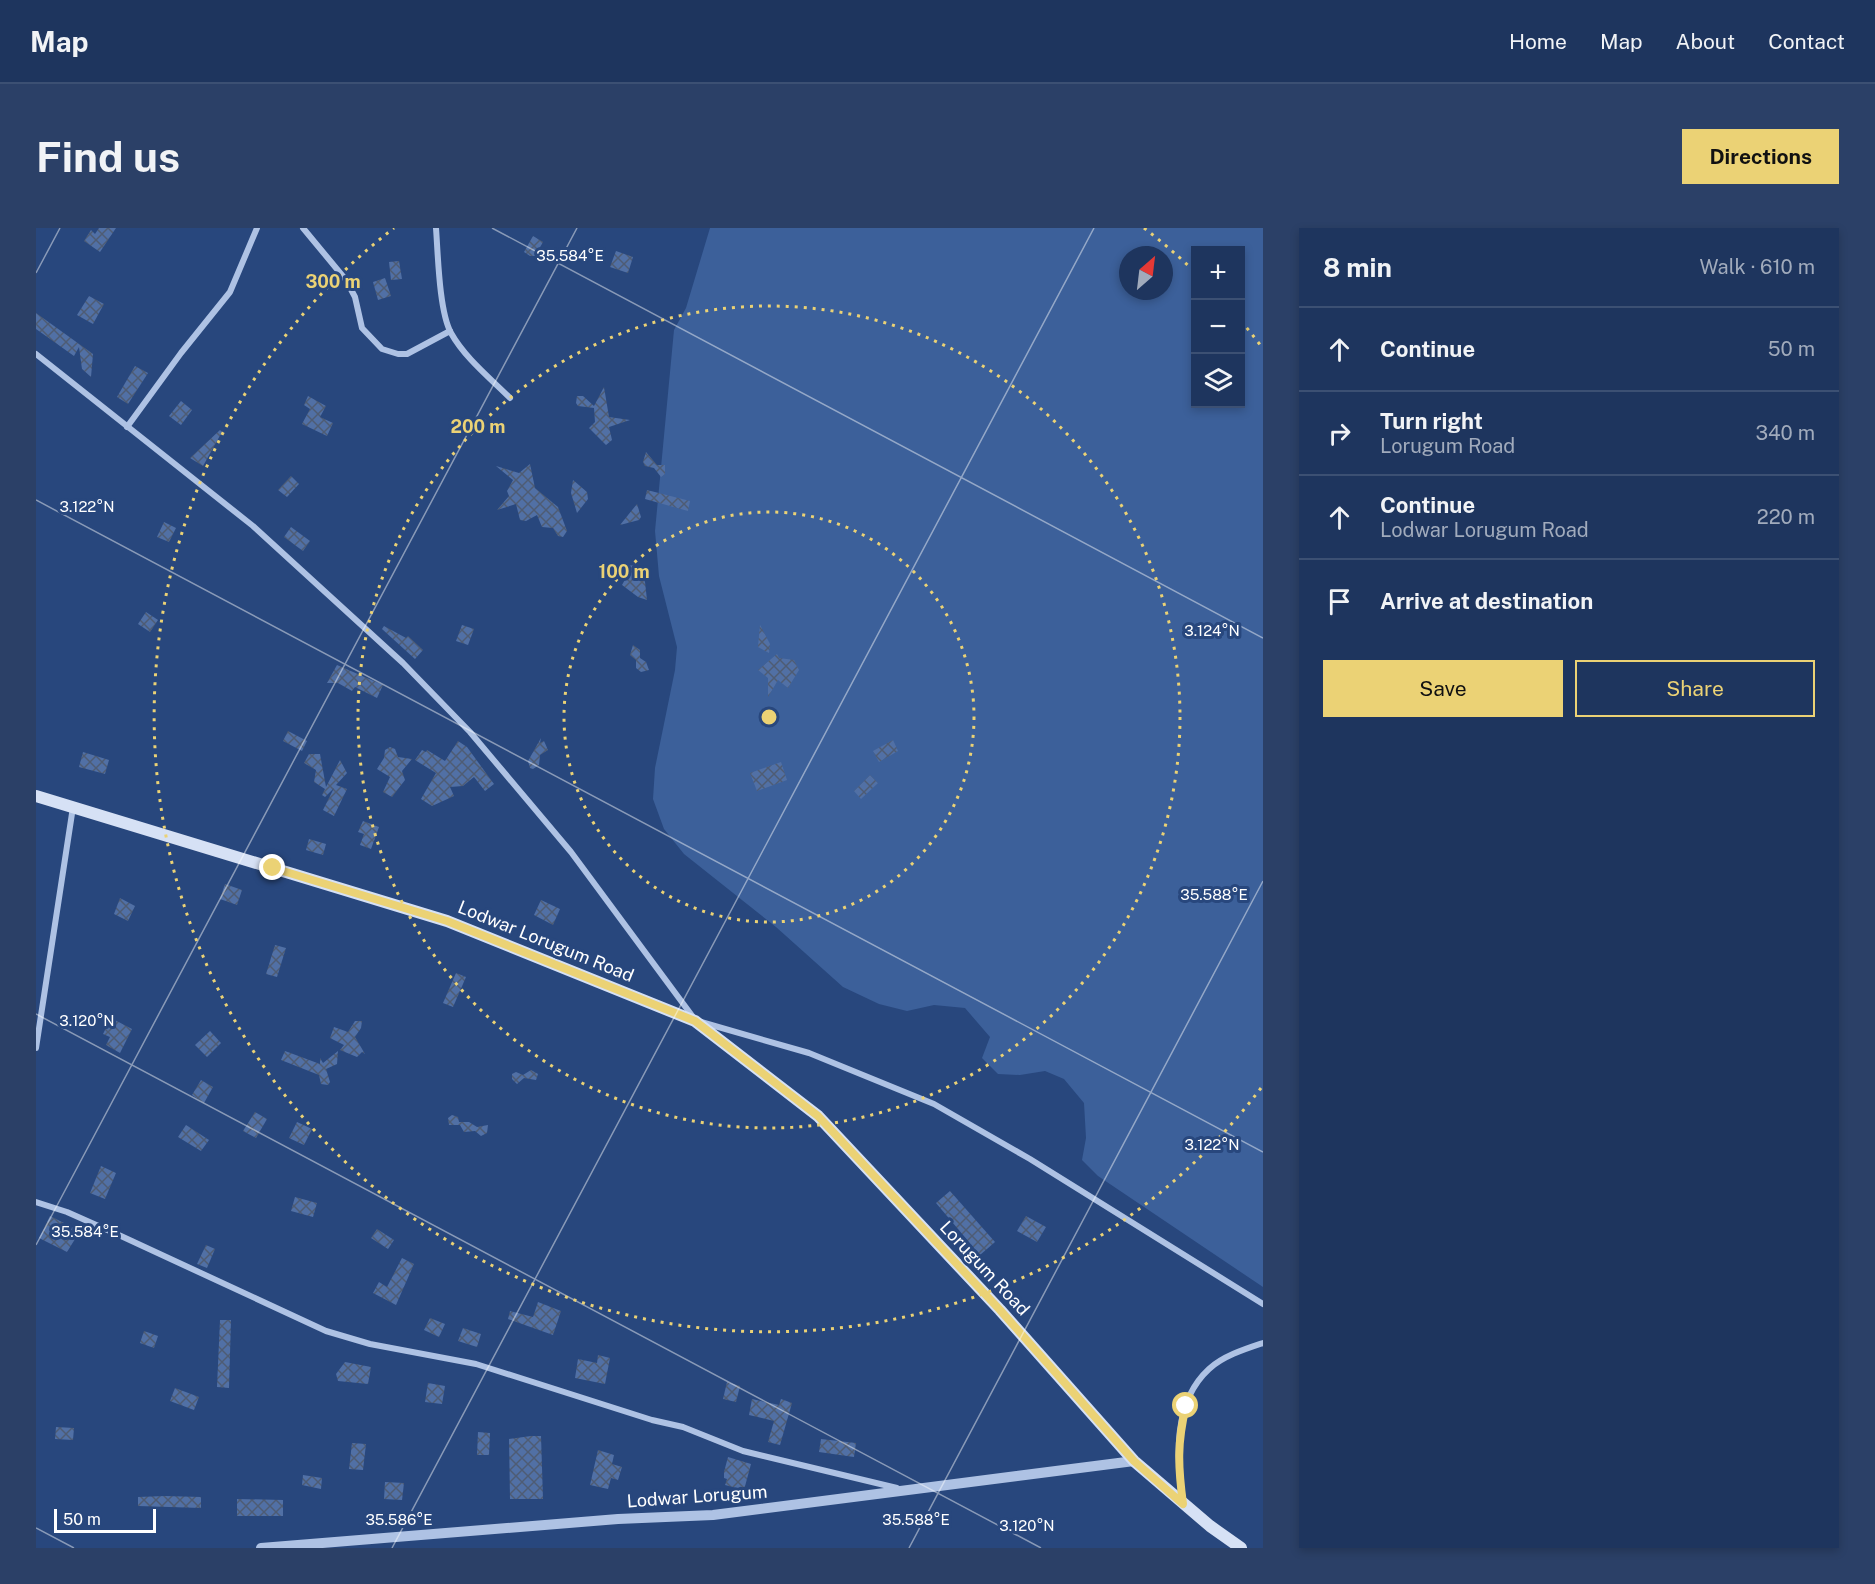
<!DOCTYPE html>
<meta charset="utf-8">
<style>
:root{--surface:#1e355e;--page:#2b4067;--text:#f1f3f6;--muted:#a1abbc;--line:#3c5073;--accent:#ebd275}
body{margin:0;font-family:"Public Sans",sans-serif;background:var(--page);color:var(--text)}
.controls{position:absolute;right:18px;top:18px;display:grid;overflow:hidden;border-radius:0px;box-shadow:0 3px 9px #0003}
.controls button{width:54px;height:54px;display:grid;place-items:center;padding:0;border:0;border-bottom:2px solid var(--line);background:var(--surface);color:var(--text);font:30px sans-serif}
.compass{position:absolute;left:1083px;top:18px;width:54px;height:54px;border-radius:50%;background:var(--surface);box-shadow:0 3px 9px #0003;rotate:28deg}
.scale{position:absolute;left:18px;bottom:15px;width:102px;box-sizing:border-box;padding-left:6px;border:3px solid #fff;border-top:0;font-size:16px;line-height:21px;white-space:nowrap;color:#fff;-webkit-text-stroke:4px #28477d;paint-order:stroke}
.stop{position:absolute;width:18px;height:18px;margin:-14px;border:4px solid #ebd275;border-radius:50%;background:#fff}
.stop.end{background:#ebd275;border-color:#fff;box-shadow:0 2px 6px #0008}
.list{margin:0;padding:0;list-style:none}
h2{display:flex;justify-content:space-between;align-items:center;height:78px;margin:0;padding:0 24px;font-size:26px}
h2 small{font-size:20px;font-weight:400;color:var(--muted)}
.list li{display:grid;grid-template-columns:39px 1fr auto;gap:18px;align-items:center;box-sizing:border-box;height:84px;padding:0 24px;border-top:2px solid var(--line)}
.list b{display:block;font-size:22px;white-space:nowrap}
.list p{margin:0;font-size:20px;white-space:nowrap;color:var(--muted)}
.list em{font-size:20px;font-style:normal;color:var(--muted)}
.actions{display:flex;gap:12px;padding:18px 24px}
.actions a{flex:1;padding:14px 0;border:2px solid var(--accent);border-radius:0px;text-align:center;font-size:21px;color:var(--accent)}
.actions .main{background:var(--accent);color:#111}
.icon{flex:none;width:33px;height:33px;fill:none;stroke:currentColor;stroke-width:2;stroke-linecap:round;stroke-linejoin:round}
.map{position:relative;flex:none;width:1227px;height:1320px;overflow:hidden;border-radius:0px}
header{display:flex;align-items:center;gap:36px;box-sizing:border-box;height:84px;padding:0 30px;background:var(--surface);border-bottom:2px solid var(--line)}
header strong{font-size:28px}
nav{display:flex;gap:33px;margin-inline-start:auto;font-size:21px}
.intro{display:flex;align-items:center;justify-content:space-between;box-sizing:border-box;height:144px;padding:0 36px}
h1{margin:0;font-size:42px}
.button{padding:15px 27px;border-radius:0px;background:var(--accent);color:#111;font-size:21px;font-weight:700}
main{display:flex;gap:36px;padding:0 36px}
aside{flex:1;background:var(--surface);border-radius:0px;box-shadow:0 3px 9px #0003}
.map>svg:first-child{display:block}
.green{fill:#3c609a;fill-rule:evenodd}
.building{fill:url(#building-cross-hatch)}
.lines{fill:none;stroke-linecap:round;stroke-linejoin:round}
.minor{stroke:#aec2e4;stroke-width:6}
.tertiary{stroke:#aec2e4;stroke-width:10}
.secondary{stroke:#d6e1f5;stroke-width:12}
.route{stroke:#ebd275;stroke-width:8}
.ticks{fill:none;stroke:#fff;stroke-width:1.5;stroke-opacity:0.45}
.ring{fill:none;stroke:#ebd275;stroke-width:3;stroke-dasharray:3 6}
.labels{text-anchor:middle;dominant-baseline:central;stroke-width:6;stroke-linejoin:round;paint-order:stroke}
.street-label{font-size:18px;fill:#fff;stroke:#28477d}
.ticks-label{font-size:15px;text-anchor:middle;fill:#fff;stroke:#28477d;stroke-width:6;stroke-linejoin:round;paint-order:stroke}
.centre{fill:#ebd275;stroke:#28477d;stroke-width:3}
.ring-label{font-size:18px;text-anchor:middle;font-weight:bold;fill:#ebd275;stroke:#28477d;stroke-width:6;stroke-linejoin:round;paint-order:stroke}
</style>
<header>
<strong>Map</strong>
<nav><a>Home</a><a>Map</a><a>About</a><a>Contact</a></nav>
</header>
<div class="intro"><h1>Find us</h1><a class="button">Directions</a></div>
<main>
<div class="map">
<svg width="1227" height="1320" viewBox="0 0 1227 1320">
<defs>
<pattern id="building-cross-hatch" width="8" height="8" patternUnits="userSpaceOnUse" patternTransform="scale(1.5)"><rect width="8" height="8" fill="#5170a5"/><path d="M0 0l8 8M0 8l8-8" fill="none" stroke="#4e5c74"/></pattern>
</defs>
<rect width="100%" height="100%" fill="#28477d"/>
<path class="green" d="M674 0H1227V1059L1062 948 1046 932 1050 910 1048 875 1028 851 1009 843 984 847 962 846 946 830 954 809 929 780 898 777 871 783 843 776 807 759 740 699 648 626 628 601 617 571 619 540 639 442 641 419 623 348 619 303 638 102 650 80ZM1160 22H1204V176H1160ZM1092 27H1128V63H1092Z"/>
<g class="building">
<path d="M63 0H80L64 24 48 13 55 2 59 6Z"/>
<path d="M497 8 507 14 499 28H494L488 24Z"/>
<path d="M580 23 597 29 592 45 574 39Z"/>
<path d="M363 33 366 51 355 52 353 34Z"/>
<path d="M349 50 355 68 342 72 337 54Z"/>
<path d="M53 68 68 76 57 96 41 87Z"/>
<path d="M0 85 57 126 55 149 46 141 43 119 38 128 0 101Z"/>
<path d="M99 138 112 145 92 176 81 169Z"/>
<path d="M568 159 573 189 594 192 573 199 576 212 570 217 553 200 559 194 558 180 542 178 540 175 541 168H547L558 178Z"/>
<path d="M272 168 290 178 284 189 297 195 291 208 266 196 274 181 268 177Z"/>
<path d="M145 173 156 182 145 197 133 188Z"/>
<path d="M184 202 186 204 167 238 154 230Z"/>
<path d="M610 224 621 237H629V246L625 249 618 240 609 238 607 234Z"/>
<path d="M494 236 499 260 522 279 531 303 527 309 522 308 517 300 506 299 501 287 490 293 484 292 480 276 461 282 473 268 471 263 477 252 460 238 483 245Z"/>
<path d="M255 248 263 256 251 269 242 262Z"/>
<path d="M537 252 551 264 552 271 541 285 535 265Z"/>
<path d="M611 262 654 273 652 283 609 271Z"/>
<path d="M601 276 605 289 603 292 584 297Z"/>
<path d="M128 294 140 300 133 314 121 309Z"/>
<path d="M255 299 274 313 267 323 248 309Z"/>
<path d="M581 336 601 338 609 354 611 372 602 369 586 357 591 348Z"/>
<path d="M110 384 122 392 114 404 102 396Z"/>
<path d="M426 397 438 401 432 417 420 413Z"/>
<path d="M724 397 734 416 733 425 722 419Z"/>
<path d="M348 398 370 410 372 408 387 422 379 431 346 401Z"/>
<path d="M597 417 604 422V430L610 434 613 442 605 444 600 440V432L594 427Z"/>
<path d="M741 426 743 430 758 432 763 442 752 460 742 452 732 469V450L722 442Z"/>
<path d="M301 437 347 457 341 470 319 459 316 463 302 455H291Z"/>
<path d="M252 503 271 513 266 523 247 513Z"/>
<path d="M505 510 504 515 508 513 512 522 504 527 503 537 497 541 494 540 492 533Z"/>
<path d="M857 512 862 523 843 534 837 523Z"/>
<path d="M422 513 431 519 458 556 449 563 438 549 427 558 414 559 418 568 396 578 385 571 400 545 379 532 386 522 390 524 391 522 409 533Z"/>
<path d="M354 519 359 521 362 529 376 531 366 543 369 552 356 569 347 564 354 549 341 541 348 530 349 522Z"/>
<path d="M47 524 73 532 69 546 43 539Z"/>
<path d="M273 526H284L290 559 304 532 311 545 300 557 311 561 298 588 287 582 298 560 289 569 286 567 289 561 278 554 280 542 268 535Z"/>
<path d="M745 534 751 552 721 563 714 545Z"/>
<path d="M834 547 842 555 825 571 818 563Z"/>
<path d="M327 593 343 599 335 621 324 617 328 606 322 604Z"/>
<path d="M273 611 290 616 287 627 270 622Z"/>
<path d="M189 656 206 662 201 677 184 671Z"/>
<path d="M84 670 99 678 92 693 78 686Z"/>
<path d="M505 672 524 681 517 697 498 687Z"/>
<path d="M239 717 250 720 241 749 230 746Z"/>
<path d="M420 745 430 749 417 779 407 775Z"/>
<path d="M75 790 96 801 84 825 70 817 74 809 67 806Z"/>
<path d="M319 793H326L325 800 319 809 329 826 326 824 321 829 304 822 308 817 294 810 298 799 312 804Z"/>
<path d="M174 803 185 815 171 829 159 817Z"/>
<path d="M249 823 284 836V830L287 835 302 823 301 836 290 841 294 854 292 857 285 856 283 847 245 832Z"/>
<path d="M495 842 502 846 500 852 488 850 481 856 476 851V846L480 844 487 847Z"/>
<path d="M165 852 177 859 168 875 156 867Z"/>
<path d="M219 884 231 891 220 910 207 903Z"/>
<path d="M416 887 422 889 423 894H433L441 899 452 897 451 905 445 908 439 903 428 904 424 897H413L412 890Z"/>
<path d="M261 894 276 901 268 917 253 910Z"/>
<path d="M150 897 173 912 165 923 142 909Z"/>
<path d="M65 938 80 945 69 971 54 965Z"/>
<path d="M914 963 959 1014 944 1027 900 975Z"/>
<path d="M259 969 281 975 277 989 255 983Z"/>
<path d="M14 988 44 1003 31 1024 3 1010Z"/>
<path d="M990 988 1010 999 1001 1014 981 1003Z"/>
<path d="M341 1001 358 1012 352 1021 335 1010Z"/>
<path d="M170 1017 179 1021 171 1040 161 1036Z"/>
<path d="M366 1030 378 1036 360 1077 337 1065 343 1054 351 1059Z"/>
<path d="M502 1074 525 1083 517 1107 472 1091 474 1083 497 1089Z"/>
<path d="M394 1090 409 1096 403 1109 388 1102Z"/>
<path d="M184 1092H195L193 1160 181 1159Z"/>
<path d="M427 1100 445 1106 441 1119 422 1113Z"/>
<path d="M108 1103 122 1108 118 1120 104 1115Z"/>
<path d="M562 1127 574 1130 569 1156 539 1150 542 1131 561 1135Z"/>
<path d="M309 1134 335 1139 332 1156 302 1153 300 1146Z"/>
<path d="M691 1154 704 1158 700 1174 687 1171Z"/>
<path d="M392 1155 409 1158 406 1176 389 1174Z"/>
<path d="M139 1160 163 1169 158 1182 134 1173Z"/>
<path d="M716 1171 743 1177 745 1171 756 1175 744 1217 732 1214 738 1193 713 1187Z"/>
<path d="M20 1199 38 1200 37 1212 19 1211Z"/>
<path d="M442 1204 454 1205 453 1227H441Z"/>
<path d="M495 1208H505L507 1271H474L473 1211Z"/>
<path d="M785 1211 820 1215 818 1229 783 1224Z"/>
<path d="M316 1215 330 1216 327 1242 313 1241Z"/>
<path d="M562 1222 578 1227 576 1236 586 1239 582 1252 575 1250 572 1261 554 1257Z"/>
<path d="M692 1229 715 1236 708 1262 689 1257 691 1251 688 1250V1244Z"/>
<path d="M267 1247 286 1250 285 1261 266 1257Z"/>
<path d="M349 1254 368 1255 366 1272 348 1271Z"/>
<path d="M129 1268 165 1269V1280L102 1278V1269Z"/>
<path d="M201 1271 247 1272V1288H201Z"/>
</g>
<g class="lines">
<g class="minor">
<path d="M267 0 310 52 319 69 326 100 346 121 362 126H371L414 103"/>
<path d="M400 0C402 26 403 83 415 105 429 130 454 150 474 170"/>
<path d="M0 126 217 298 367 435 434 504 535 624 657 789"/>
<path d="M91 199 145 125 194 64 221 0"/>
<path d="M665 794 773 825 898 876 994 931 1227 1076"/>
<path d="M0 820 37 579"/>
<path d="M0 974 31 984 85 1008 290 1103 334 1116 440 1136 616 1192 647 1199 707 1223 861 1260"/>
<path d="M1147 1272C1140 1229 1137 1174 1173 1141 1187 1128 1209 1121 1227 1115"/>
</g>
<path class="tertiary" d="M225 1320 582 1291 677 1287 1098 1233"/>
<path class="secondary" d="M0 568 411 693 659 793 782 888 964 1082 1098 1233 1174 1298 1205 1320"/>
</g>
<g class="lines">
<path class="route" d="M237 640 411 693 659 793 782 888 964 1082 1098 1233 1147 1276C1142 1238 1141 1215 1150 1178"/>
</g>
<path class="ticks" d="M456 0 1227 410M0 45 24 0M0 272 1227 924M0 786 1005 1320M0 1017 541 0M0 1300 38 1320M356 1320 1058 0M873 1320 1227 653"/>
<g class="ring">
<circle cx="733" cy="489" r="205"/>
<circle cx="733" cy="489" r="411"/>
<path d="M1225 860A616 616 0 1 1 358 0M1108 0A616 616 0 0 1 1157 42M1205 93A616 616 0 0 1 1225 118"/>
</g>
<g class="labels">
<g class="street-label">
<text transform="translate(510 713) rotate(22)">Lodwar Lorugum Road</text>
<text transform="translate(949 1040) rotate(47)">Lorugum Road</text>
<text transform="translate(661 1268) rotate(-4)">Lodwar Lorugum</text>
</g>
</g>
<g class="ticks-label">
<text x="534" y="33">35.584°E</text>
<text x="51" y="284">3.122°N</text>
<text x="1176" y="408">3.124°N</text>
<text x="1178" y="672">35.588°E</text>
<text x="51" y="798">3.120°N</text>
<text x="1176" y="922">3.122°N</text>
<text x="49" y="1009">35.584°E</text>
<text x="363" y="1297">35.586°E</text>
<text x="880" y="1297">35.588°E</text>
<text x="991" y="1303">3.120°N</text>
</g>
<circle cx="733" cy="489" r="9" class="centre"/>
<g class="ring-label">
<text x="297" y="60">300 m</text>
<text x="442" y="205">200 m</text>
<text x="588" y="350">100 m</text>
</g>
</svg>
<div class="controls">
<button>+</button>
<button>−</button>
<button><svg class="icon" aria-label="layers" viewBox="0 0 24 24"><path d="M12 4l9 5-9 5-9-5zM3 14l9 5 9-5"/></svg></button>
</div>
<svg class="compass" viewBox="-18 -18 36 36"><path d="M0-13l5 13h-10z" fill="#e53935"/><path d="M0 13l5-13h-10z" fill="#a1abbc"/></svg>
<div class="scale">50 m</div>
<div class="stop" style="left:1150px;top:1178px"></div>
<div class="stop end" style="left:237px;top:640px"></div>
</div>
<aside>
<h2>8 min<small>Walk · 610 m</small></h2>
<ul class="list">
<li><svg class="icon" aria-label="ahead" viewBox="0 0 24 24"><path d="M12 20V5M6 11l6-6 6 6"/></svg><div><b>Continue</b></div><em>50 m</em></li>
<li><svg class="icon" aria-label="right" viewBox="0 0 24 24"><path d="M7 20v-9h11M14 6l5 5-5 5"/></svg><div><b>Turn right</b><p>Lorugum Road</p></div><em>340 m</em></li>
<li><svg class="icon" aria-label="ahead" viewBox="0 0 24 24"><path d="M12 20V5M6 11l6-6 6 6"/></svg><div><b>Continue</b><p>Lodwar Lorugum Road</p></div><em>220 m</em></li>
<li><svg class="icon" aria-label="arrive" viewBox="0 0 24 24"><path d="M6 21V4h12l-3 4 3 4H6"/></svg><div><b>Arrive at destination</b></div></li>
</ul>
<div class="actions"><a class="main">Save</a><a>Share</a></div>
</aside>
</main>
